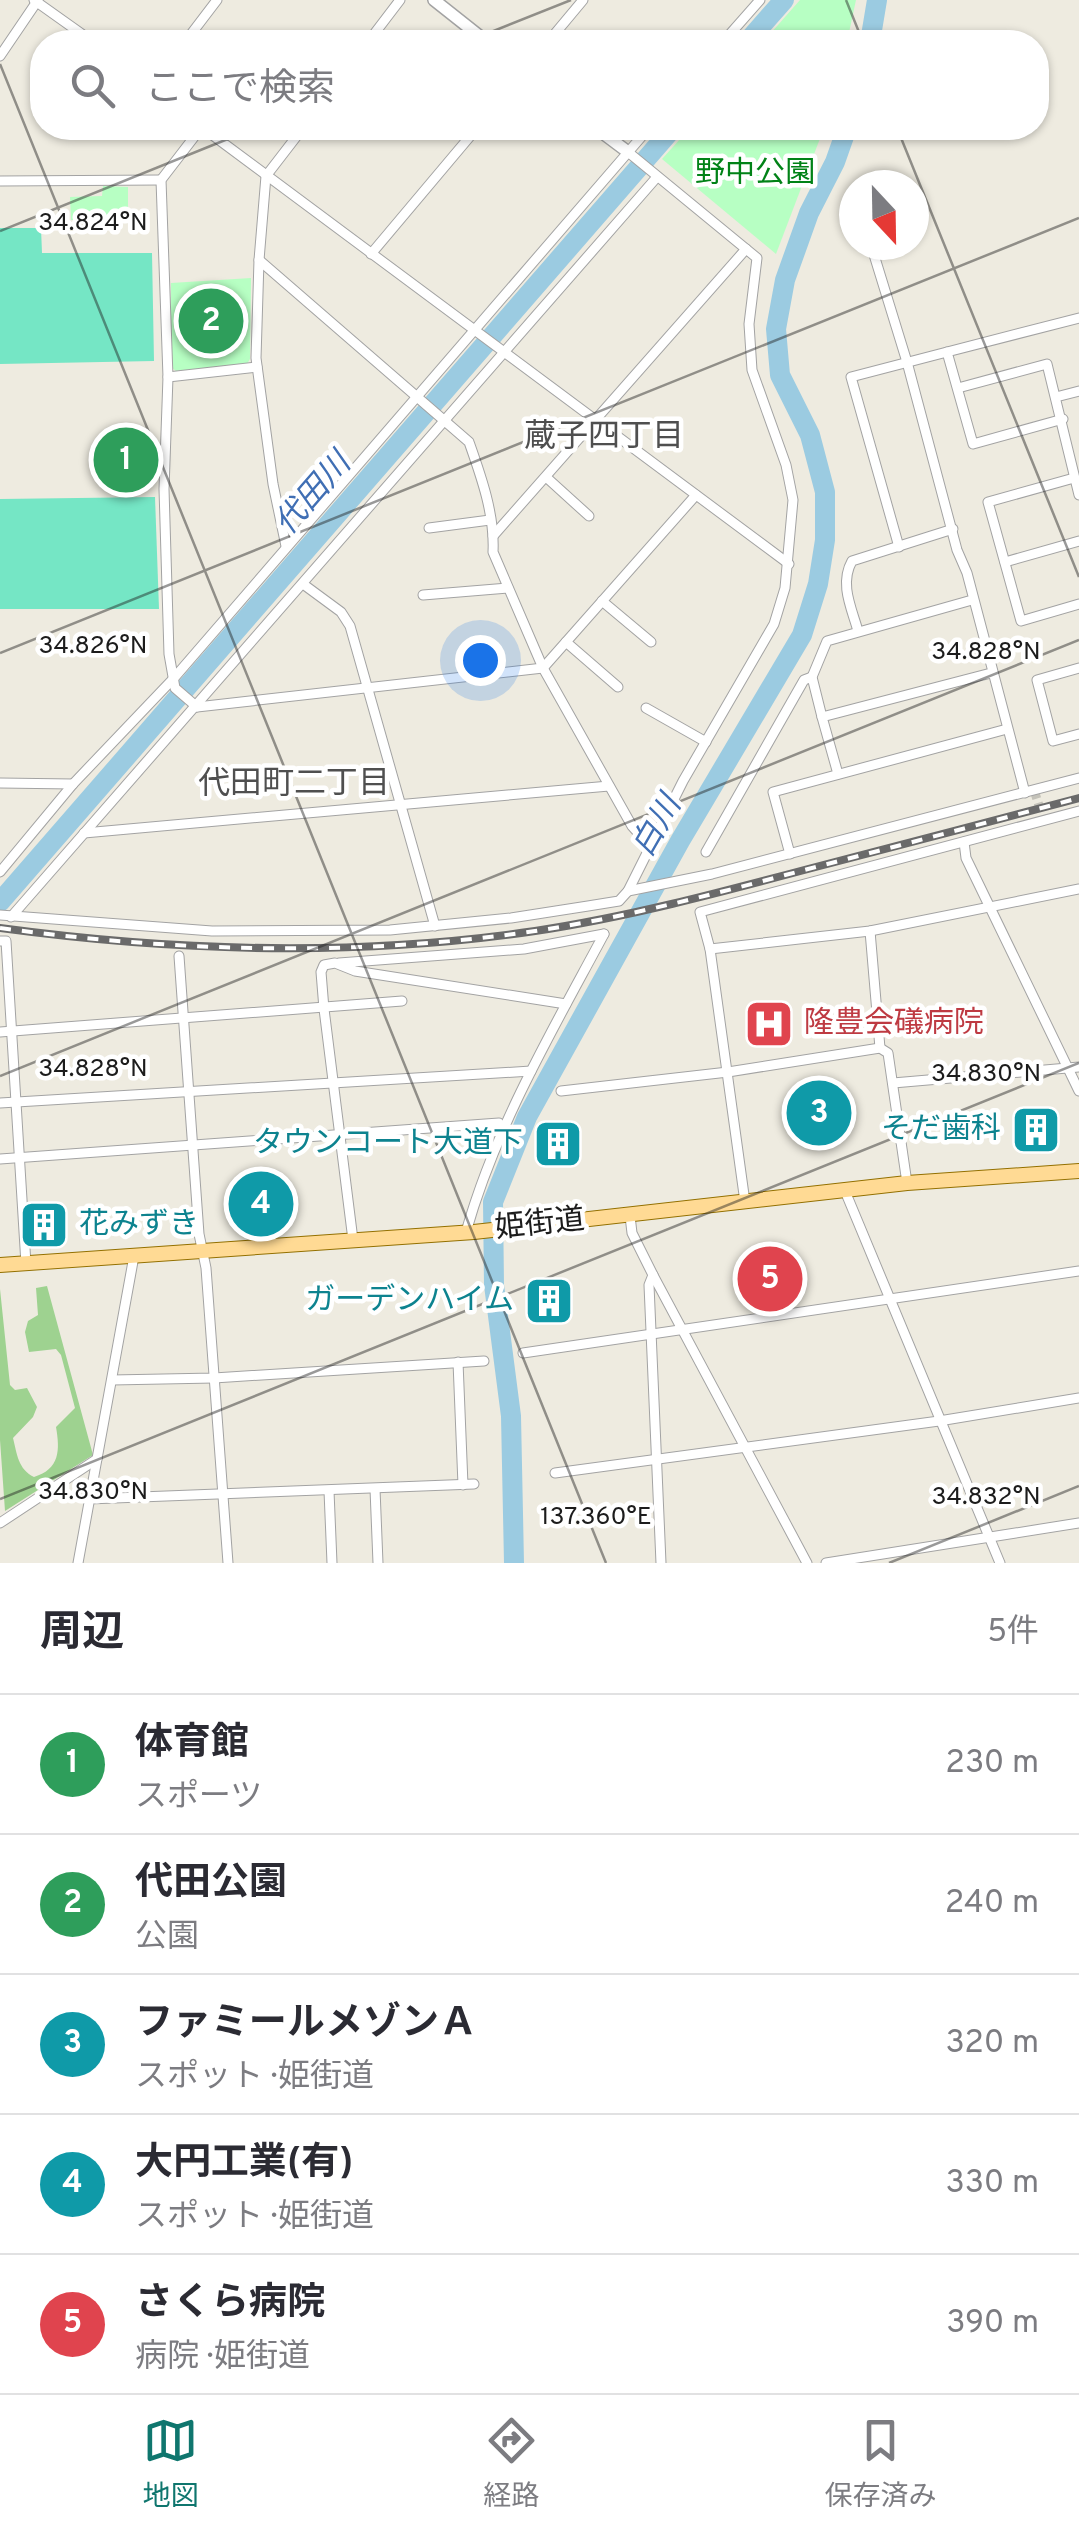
<!DOCTYPE html>
<html lang="ja">
<meta charset="utf-8">
<style>
:root{--surface:#fff;--page:#f2f2f3;--text:#2b2b33;--muted:#7c7c81;--line:#e1e1e2;--accent:#0f766e}
body{margin:0;font-family:Overpass,"Noto Sans JP",sans-serif;background:var(--page);color:var(--text)}
.compass{position:absolute;left:839px;top:170px;width:90px;height:90px;border-radius:50%;background:var(--surface);box-shadow:0 2px 8px #0004;rotate:158deg}
.you{position:absolute;left:480px;top:660px;width:35px;height:35px;margin:-25px;border:8px solid #fff;border-radius:50%;background:#1a73e8;box-shadow:0 0 0 15px #1a73e833}
.badge{display:grid;place-items:center;width:65px;height:65px;border-radius:50%;background:var(--accent);color:#fff;font-size:32px;font-weight:700}
.pin{position:absolute;translate:-50% -50%;border:5px solid #fff;box-shadow:0 2px 10px #0006}
.list{margin:0;padding:0;list-style:none}
h2{display:flex;justify-content:space-between;align-items:center;height:130px;margin:0;padding:0 40px;font-size:42px}
h2 small{font-size:32px;font-weight:400;color:var(--muted)}
.list li{display:grid;grid-template-columns:65px 1fr auto;gap:30px;align-items:center;box-sizing:border-box;height:140px;padding:0 40px;border-top:2px solid var(--line)}
.list b{display:block;font-size:38px;white-space:nowrap}
.list p{margin:0;font-size:32px;white-space:nowrap;color:var(--muted)}
.list em{font-size:32px;font-style:normal;color:var(--muted)}
.icon{flex:none;width:55px;height:55px;fill:none;stroke:currentColor;stroke-width:2;stroke-linecap:round;stroke-linejoin:round}
.map{position:relative;flex:none;width:1079px;height:1563px;overflow:hidden}
.search{position:absolute;background:var(--surface);box-shadow:0 2px 8px #0004;left:30px;right:30px;top:30px;height:110px;display:flex;align-items:center;gap:25px;box-sizing:border-box;padding:0 35px;border-radius:40px;color:var(--muted);font-size:38px}
.sheet{height:830px;background:var(--surface)}
nav{display:flex;justify-content:space-around;align-items:center;box-sizing:border-box;height:140px;border-top:2px solid var(--line);background:var(--surface);font-size:28px;color:var(--muted)}
nav a{display:grid;justify-items:center;gap:5px}
nav .on{color:var(--accent)}
.map>svg:first-child{display:block}
.forest{fill:#9ed290}
.park{fill:#b7ffc3}
.pitch{fill:#75e6c5}
.lines{fill:none;stroke-linecap:round;stroke-linejoin:round}
.river{stroke:#9bcbe1;stroke-width:20}
.minor-tunnel{stroke:#c4c2b9;stroke-width:9;stroke-dasharray:9 4.5;stroke-linecap:butt}
.minor-casing{stroke:#a3a3a3;stroke-width:11}
.tertiary-casing{stroke:#a3a3a3;stroke-width:14}
.primary-casing{stroke:#937000;stroke-width:16}
.minor{stroke:#fff;stroke-width:9}
.tertiary{stroke:#fff;stroke-width:11}
.primary{stroke:#ffda94;stroke-width:14}
.rail-casing{stroke:#6a6a6a;stroke-width:8}
.rail{stroke:#fff;stroke-width:4;stroke-dasharray:11;stroke-linecap:butt}
.ticks{fill:none;stroke:#1c1c1c;stroke-width:2.5;stroke-opacity:0.45}
.labels{text-anchor:middle;dominant-baseline:central;stroke-width:9;stroke-linejoin:round;paint-order:stroke}
.park-label{font-size:30px;fill:#018217;stroke:#fff}
.health-label{font-size:30px;fill:#be3a42;stroke:#fff;text-anchor:start}
.culture-label{font-size:30px;fill:#0d838f;stroke:#fff;text-anchor:end}
.street-label{font-size:30px;fill:#1c1c1c;stroke:#fff}
.neighbourhood-label{font-size:32px;fill:#4f4f4f;stroke:#fff}
.water-label{font-size:32px;font-style:italic;fill:#406fb4;stroke:#fff}
.ticks-label{font-size:25px;text-anchor:middle;fill:#1c1c1c;stroke:#fff;stroke-width:9;stroke-linejoin:round;paint-order:stroke}
</style>
<div class="map">
<svg width="1079" height="1563" viewBox="0 0 1079 1563">
<rect width="100%" height="100%" fill="#eeebe0"/>
<path class="forest" d="M47 1286 93 1455 5 1511 0 1440V1289L10 1385 15 1390 27 1388 37 1407 33 1417 13 1438C17 1454 18 1469 34 1477 60 1469 60 1450 56 1427L75 1408 61 1355 56 1349 29 1352 25 1332 28 1321 38 1315 36 1288Z"/>
<g class="park">
<path d="M800 0H856L847 42H763Z"/>
<path d="M690 128H824L776 254 662 159Z"/>
<path d="M103 186 128 187V220H71L70 197 102 196Z"/>
<path d="M251 278 250 359 247 364 176 371 171 367V283Z"/>
</g>
<g class="pitch">
<path d="M41 228 42 253H152L154 361 0 364V228Z"/>
<path d="M155 497 159 609H0V499Z"/>
</g>
<g class="lines">
<g class="river">
<path d="M747 42 784 0"/>
<path d="M870 42 877 0"/>
<path d="M0 902 673 128"/>
<path d="M514 1563 511 1416 494 1285 493 1202 527 1117 680 841 802 635 818 584 825 540V492L810 435 780 375 776 329 785 280 809 213 835 162 847 128"/>
</g>
<path class="minor-tunnel" d="M1034 790 1044 821"/>
<g class="minor-casing">
<g id="minor">
<path d="M34 0 93 42"/>
<path d="M185 42 217 0"/>
<path d="M368 42 400 0"/>
<path d="M548 42 583 0"/>
<path d="M723 42 760 0"/>
<path d="M0 56 38 0"/>
<path d="M203 128 789 564"/>
<path d="M0 181 161 180"/>
<path d="M871 245 907 362 957 550 967 573 1025 793"/>
<path d="M371 254 477 128"/>
<path d="M259 260 469 442C481 476 495 515 493 552L543 668 632 826 649 845"/>
<path d="M168 377 257 367"/>
<path d="M958 388 1047 364 1079 495"/>
<path d="M1056 397 1079 391"/>
<path d="M1063 419 973 444 947 352 1079 318"/>
<path d="M546 477 589 516"/>
<path d="M1074 478 988 502 1021 621 1079 604"/>
<path d="M429 528 490 520"/>
<path d="M493 536 746 249"/>
<path d="M286 546 273 484 256 358 259 260 266 176 303 128"/>
<path d="M899 547 851 377 947 352"/>
<path d="M1005 562 1079 541"/>
<path d="M303 584 341 612 350 626 435 926"/>
<path d="M423 595 508 588"/>
<path d="M602 601 651 642"/>
<path d="M858 631C852 609 839 584 852 561L953 529"/>
<path d="M566 642 618 687"/>
<path d="M1079 668 1037 680 1053 741 1079 734"/>
<path d="M197 707 175 688 169 654 164 489 168 377 161 180 201 128"/>
<path d="M197 707 543 668 696 495"/>
<path d="M646 708 706 742"/>
<path d="M822 717 812 677 827 641 972 600"/>
<path d="M838 774 822 717 991 673"/>
<path d="M0 783 73 784"/>
<path d="M84 833 609 786"/>
<path d="M964 842 966 858 1079 1091"/>
<path d="M706 852 804 680 812 677"/>
<path d="M790 854 773 792 1007 729"/>
<path d="M0 872 73 784 174 678 649 128"/>
<path d="M628 891 712 874 1079 778"/>
<path d="M0 915 212 931 390 930 511 918 588 906 619 901 628 891 683 781 774 624 785 588 793 500 786 465 752 370 749 324 757 258 628 152"/>
<path d="M11 917 657 177"/>
<path d="M870 931 880 1048"/>
<path d="M0 941H6L26 1264"/>
<path d="M710 949 870 931 1079 889"/>
<path d="M179 956 199 1234 206 1268 228 1563"/>
<path d="M339 963 524 949 604 934"/>
<path d="M0 1032 402 1001"/>
<path d="M893 1083 1079 1067"/>
<path d="M561 1091 728 1072 880 1048 888 1053 907 1183"/>
<path d="M0 1103 531 1071"/>
<path d="M0 1159 499 1123"/>
<path d="M845 1191 1000 1563"/>
<path d="M745 1202 710 949 700 912 1079 811"/>
<path d="M630 1216 632 1233 653 1275 807 1563"/>
<path d="M466 1232C496 1126 552 1031 604 934"/>
<path d="M353 1240 324 1009 321 972 324 965 335 963 355 971 566 1004"/>
<path d="M653 1275 649 1285 661 1563"/>
<path d="M523 1353 1079 1271"/>
<path d="M458 1362 463 1485"/>
<path d="M112 1380 214 1378 484 1361"/>
<path d="M555 1473 939 1421 1079 1398"/>
<path d="M375 1489 378 1563"/>
<path d="M329 1491 332 1563"/>
<path d="M89 1499 474 1484"/>
<path d="M0 1523 97 1459"/>
<path d="M78 1563 134 1256"/>
<path d="M826 1563 1079 1523"/>
</g>
</g>
<g class="tertiary-casing">
<g id="tertiary">
<path d="M434 0 487 42"/>
<path d="M596 128 628 152"/>
</g>
</g>
<g class="primary-casing">
<path id="primary" d="M0 1265 474 1232 907 1183 1079 1171"/>
</g>
<use href="#minor" class="minor"/>
<use href="#tertiary" class="tertiary"/>
<use href="#primary" class="primary"/>
<g class="rail-casing">
<path id="rail" d="M0 928C179 952 357 957 535 931 628 917 718 893 808 869 898 846 989 822 1079 798"/>
</g>
<use href="#rail" class="rail"/>
</g>
<path class="ticks" d="M846 0 863 42M466 42 571 0M0 64 606 1563M897 128 1079 577M0 231 255 128M0 653 1079 218M0 1076 1079 640M0 1499 1079 1063M889 1563 1079 1486"/>
<defs>
<g id="hospital-square" transform="scale(2.5)"><rect x="-9" y="-9" width="18" height="18" rx="4" fill="#e0444e" stroke="#fff"/><path d="M-5-5h3v3.5h4V-5h3V5h-3V1.5h-4V5h-3Z" fill="#fff"/></g>
<g id="building-square" transform="scale(2.5)"><rect x="-9" y="-9" width="18" height="18" rx="4" fill="#0f9aa8" stroke="#fff"/><path d="M-4-6H4V6H1V3H-1V6H-4ZM-2.5-4.3h1.7v1.8h-1.7ZM.8-4.3h1.7v1.8H.8ZM-2.5-1h1.7V.8h-1.7ZM.8-1h1.7V.8H.8Z" fill="#fff"/></g>
</defs>
<g fill-rule="evenodd">
<use href="#hospital-square" x="769" y="1024"/>
<use href="#building-square" x="1036" y="1130"/>
<use href="#building-square" x="558" y="1144"/>
<use href="#building-square" x="44" y="1225"/>
<use href="#building-square" x="549" y="1301"/>
</g>
<g class="labels">
<g class="park-label">
<text x="755" y="174">野中公園</text>
</g>
<g class="health-label">
<text x="804" y="1024">隆豊会礒病院</text>
</g>
<g class="culture-label">
<text x="1001" y="1130">そだ歯科</text>
<text x="523" y="1144">タウンコート大道下</text>
<text x="79" y="1225" text-anchor="start">花みずき</text>
<text x="514" y="1301">ガーデンハイム</text>
</g>
<g class="street-label">
<text transform="translate(540 1225) rotate(-6)">姫街道</text>
</g>
<g class="neighbourhood-label">
<text x="604" y="438">蔵子四丁目</text>
<text x="294" y="785">代田町二丁目</text>
</g>
<g class="water-label">
<text transform="translate(314 495) rotate(-49)">代田川</text>
<text transform="translate(658 827) rotate(-60)">白川</text>
</g>
</g>
<g class="ticks-label">
<text x="93" y="230">34.824°N</text>
<text x="93" y="653">34.826°N</text>
<text x="986" y="659">34.828°N</text>
<text x="93" y="1076">34.828°N</text>
<text x="986" y="1081">34.830°N</text>
<text x="93" y="1499">34.830°N</text>
<text x="986" y="1504">34.832°N</text>
<text x="596" y="1524">137.360°E</text>
</g>
</svg>
<svg class="compass" viewBox="-18 -18 36 36"><path d="M0-13l5 13h-10z" fill="#e53935"/><path d="M0 13l5-13h-10z" fill="#7c7c81"/></svg>
<div class="you"></div>
<div class="pin badge" style="left:126px;top:460px;background:#2e9e5b">1</div>
<div class="pin badge" style="left:211px;top:321px;background:#2e9e5b">2</div>
<div class="pin badge" style="left:819px;top:1113px;background:#0f9aa8">3</div>
<div class="pin badge" style="left:261px;top:1204px;background:#0f9aa8">4</div>
<div class="pin badge" style="left:770px;top:1279px;background:#e0444e">5</div>
<div class="search"><svg class="icon" aria-label="search" viewBox="0 0 24 24"><circle cx="10" cy="10" r="6"/><path d="M15 15l6 6"/></svg>ここで検索</div>
</div>
<section class="sheet">
<h2>周辺<small>5件</small></h2>
<ul class="list">
<li><span class="badge" style="background:#2e9e5b">1</span><div><b>体育館</b><p>スポーツ</p></div><em>230 m</em></li>
<li><span class="badge" style="background:#2e9e5b">2</span><div><b>代田公園</b><p>公園</p></div><em>240 m</em></li>
<li><span class="badge" style="background:#0f9aa8">3</span><div><b>ファミールメゾンＡ</b><p>スポット · 姫街道</p></div><em>320 m</em></li>
<li><span class="badge" style="background:#0f9aa8">4</span><div><b>大円工業(有)</b><p>スポット · 姫街道</p></div><em>330 m</em></li>
<li><span class="badge" style="background:#e0444e">5</span><div><b>さくら病院</b><p>病院 · 姫街道</p></div><em>390 m</em></li>
</ul>
</section>
<nav>
<a class="on"><svg class="icon" aria-label="map" viewBox="0 0 24 24"><path d="M3 6l6-2 6 2 6-2v14l-6 2-6-2-6 2zM9 4v14M15 6v14"/></svg>地図</a>
<a><svg class="icon" aria-label="directions" viewBox="0 0 24 24"><path d="M12 3l9 9-9 9-9-9zM9 14v-3h6M13 9l2 2-2 2"/></svg>経路</a>
<a><svg class="icon" aria-label="saved" viewBox="0 0 24 24"><path d="M7 4h10v16l-5-4-5 4z"/></svg>保存済み</a>
</nav>
